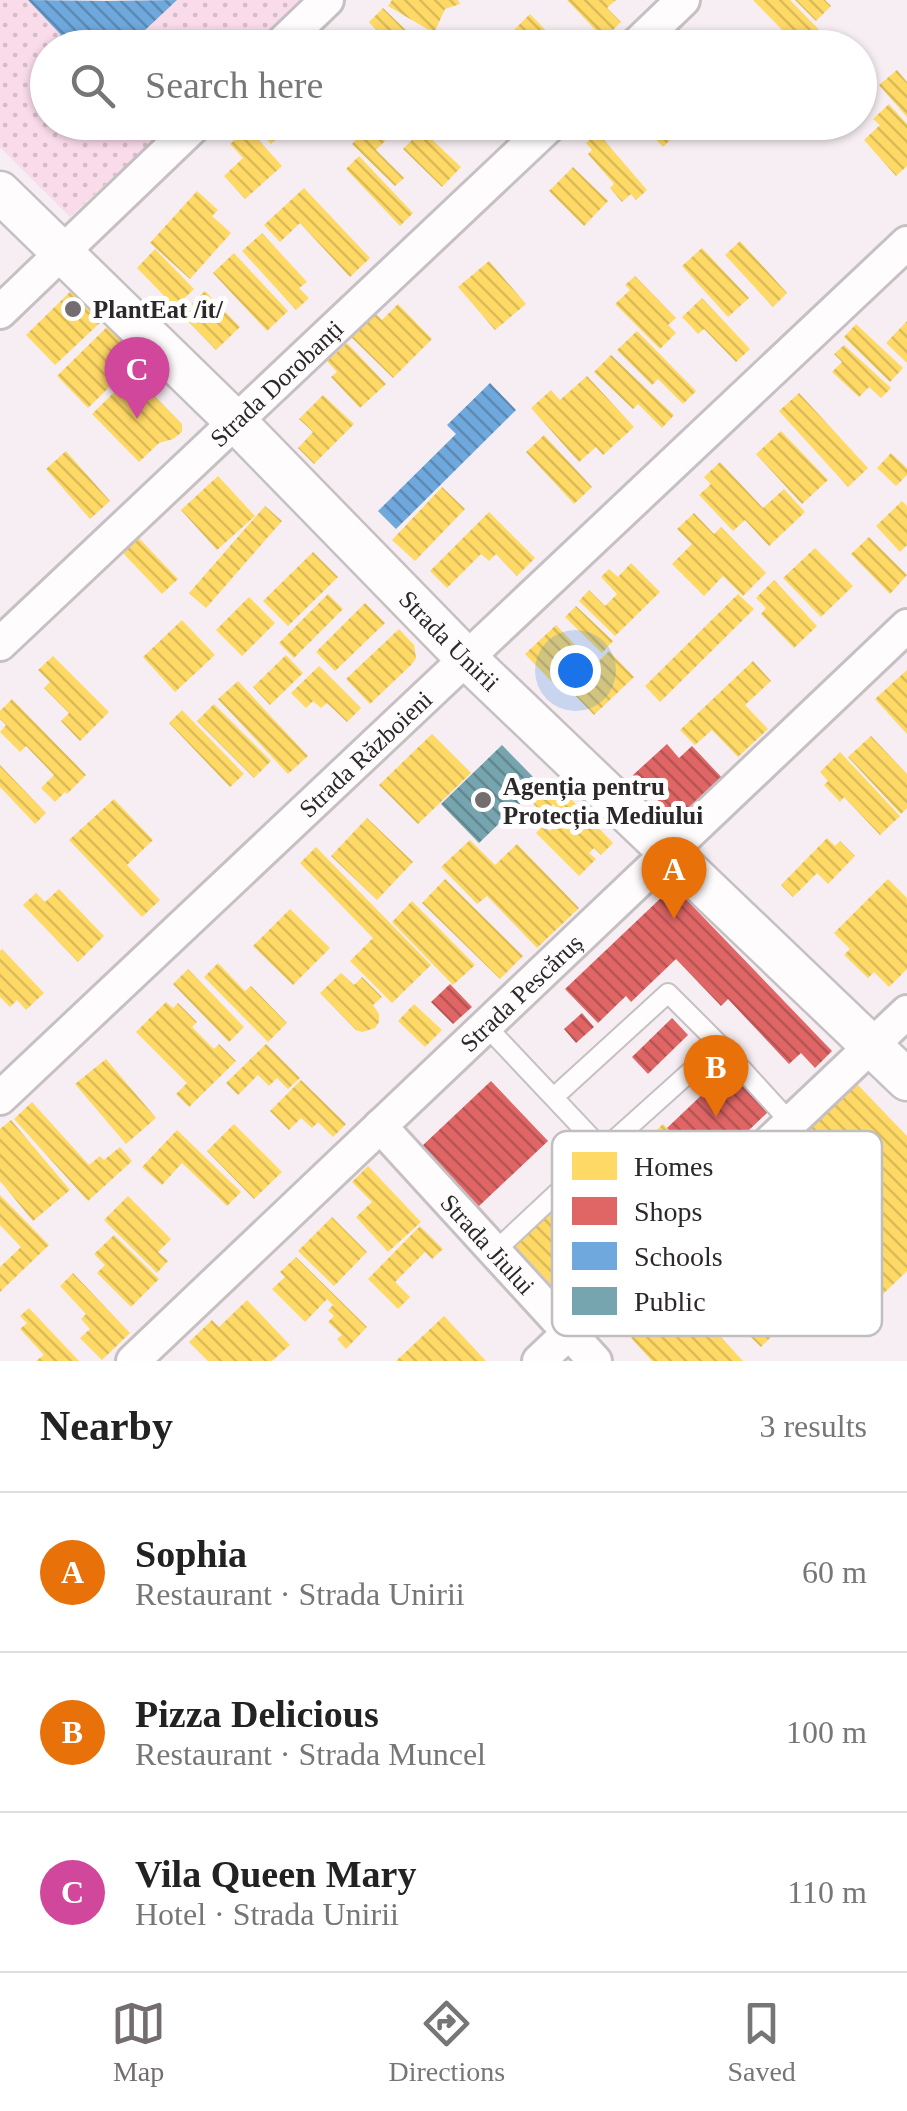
<!DOCTYPE html>
<meta charset="utf-8">
<style>
:root{--surface:#fff;--page:#f2f2f2;--text:#222;--muted:#767676;--line:#e0e0e0;--accent:#736d6f}
body{margin:0;font-family:"Times New Roman",serif;background:var(--page);color:var(--text)}
.you{position:absolute;left:575px;top:670px;width:35px;height:35px;margin:-25px;border:8px solid #fff;border-radius:50%;background:#1a73e8;box-shadow:0 0 0 15px #1a73e833}
.badge{display:grid;place-items:center;width:65px;height:65px;border-radius:50%;background:var(--accent);color:#fff;font-size:32px;font-weight:700}
.pin{position:absolute;translate:-50% -82px;filter:drop-shadow(0 2px 5px #0008)}
.pin::after{content:'';position:absolute;top:52px;width:35px;height:30px;background:inherit;clip-path:polygon(0 0,100% 0,50% 100%)}
.list{margin:0;padding:0;list-style:none}
h2{display:flex;justify-content:space-between;align-items:center;height:130px;margin:0;padding:0 40px;font-size:42px}
h2 small{font-size:32px;font-weight:400;color:var(--muted)}
.list li{display:grid;grid-template-columns:65px 1fr auto;gap:30px;align-items:center;box-sizing:border-box;height:160px;padding:0 40px;border-top:2px solid var(--line)}
.list b{display:block;font-size:38px;white-space:nowrap}
.list p{margin:0;font-size:32px;white-space:nowrap;color:var(--muted)}
.list em{font-size:32px;font-style:normal;color:var(--muted)}
.icon{flex:none;width:55px;height:55px;fill:none;stroke:currentColor;stroke-width:2;stroke-linecap:round;stroke-linejoin:round}
.map{position:relative;flex:none;width:907px;height:1361px;overflow:hidden}
.search{position:absolute;background:var(--surface);box-shadow:0 2px 8px #0004;left:30px;right:30px;top:30px;height:110px;display:flex;align-items:center;gap:25px;box-sizing:border-box;padding:0 35px;border-radius:55px;color:var(--muted);font-size:38px}
.sheet{height:610px;background:var(--surface)}
nav{display:flex;justify-content:space-around;align-items:center;box-sizing:border-box;height:140px;border-top:2px solid var(--line);background:var(--surface);font-size:28px;color:var(--muted)}
nav a{display:grid;justify-items:center;gap:5px}
nav .on{color:var(--accent)}
.map>svg:first-child{display:block}
.grass{fill:url(#grass-dots)}
.homes{fill:url(#homes-back-hatch)}
.shops{fill:url(#shops-back-hatch)}
.schools{fill:url(#schools-back-hatch)}
.public{fill:url(#public-back-hatch)}
.lines{fill:none;stroke-linecap:round;stroke-linejoin:round}
.service-casing{stroke:#c6c0c3;stroke-width:22}
.minor-casing{stroke:#c6c0c3;stroke-width:38}
.tertiary-casing{stroke:#c6c0c3;stroke-width:45}
.service{stroke:#fefcfd;stroke-width:18}
.minor{stroke:#fefcfd;stroke-width:32}
.tertiary{stroke:#fefcfd;stroke-width:40}
.poi-dot{fill:#736d6f;stroke:#fff;stroke-width:4}
.labels{text-anchor:middle;dominant-baseline:central;stroke-width:10;stroke-linejoin:round;paint-order:stroke}
.poi-label{font-size:25px;font-weight:bold;fill:#2c2729;stroke:#fff;text-anchor:start}
.street-label{font-size:25px;fill:#2c2729;stroke:#fff}
.key{fill:#fff;stroke:#c0bebf;stroke-width:2.5}
.key-label{font-size:28px;fill:#2c2729}
</style>
<div class="map">
<svg width="907" height="1361" viewBox="0 0 907 1361">
<defs>
<pattern id="grass-dots" width="8" height="8" patternUnits="userSpaceOnUse" patternTransform="scale(2.5)"><rect width="8" height="8" fill="#fadbea"/><path d="M2 2h.1M6 6h.1" fill="none" stroke="#d6bcc9" stroke-width="1.8" stroke-linecap="round"/></pattern>
<pattern id="homes-back-hatch" width="6" height="6" patternUnits="userSpaceOnUse" patternTransform="scale(2.5)"><rect width="6" height="6" fill="#ffd966"/><path d="M-1 5l2 2M0 0l6 6M5-1l2 2" fill="none" stroke="#dbba58"/></pattern>
<pattern id="shops-back-hatch" width="6" height="6" patternUnits="userSpaceOnUse" patternTransform="scale(2.5)"><rect width="6" height="6" fill="#e06666"/><path d="M-1 5l2 2M0 0l6 6M5-1l2 2" fill="none" stroke="#b65454"/></pattern>
<pattern id="schools-back-hatch" width="6" height="6" patternUnits="userSpaceOnUse" patternTransform="scale(2.5)"><rect width="6" height="6" fill="#6fa8dc"/><path d="M-1 5l2 2M0 0l6 6M5-1l2 2" fill="none" stroke="#5b89b2"/></pattern>
<pattern id="public-back-hatch" width="6" height="6" patternUnits="userSpaceOnUse" patternTransform="scale(2.5)"><rect width="6" height="6" fill="#76a5af"/><path d="M-1 5l2 2M0 0l6 6M5-1l2 2" fill="none" stroke="#61868e"/></pattern>
</defs>
<rect width="100%" height="100%" fill="#f6eef2"/>
<g class="grass">
<path d="M0 0H28L61 35 50 45 51 47 48 48V122L171 123 70 217 0 147Z"/>
<path d="M177 0H302L251 47 126 48Z"/>
</g>
<g class="homes">
<path d="M392 0H458L460 4 445 9 434 33 388 6Z"/>
<path d="M567 0H616L607 8 621 22 604 39Z"/>
<path d="M753 0H790L837 48H800Z"/>
<path d="M795 0H825L831 6 816 21Z"/>
<path d="M383 8 412 36 401 48H393L369 22Z"/>
<path d="M530 14 563 48H527L512 32Z"/>
<path d="M370 30 386 48H351Z"/>
<path d="M897 70 907 82V117L879 85Z"/>
<path d="M889 104 907 124V166L896 176 864 140 880 125 873 119Z"/>
<path d="M252 122H294L271 144Z"/>
<path d="M374 122H404L376 150 404 178 395 186 352 144Z"/>
<path d="M640 122H677L682 128 663 147Z"/>
<path d="M722 122H755L737 139Z"/>
<path d="M248 128 282 166 245 199 224 176 243 158 230 144Z"/>
<path d="M422 130 461 167 442 187 403 149Z"/>
<path d="M598 133 647 190 636 200 631 194 622 202 610 188 614 184 588 154 592 150 586 143Z"/>
<path d="M359 156 413 213 400 226 346 169Z"/>
<path d="M573 167 608 201 584 226 549 191Z"/>
<path d="M304 188 370 258 350 277 300 223 280 242 264 225Z"/>
<path d="M197 191 218 210 212 216 231 233 190 279 150 243Z"/>
<path d="M262 233 307 282 299 288 309 298 296 310 242 251Z"/>
<path d="M740 241 787 293 773 307 725 255Z"/>
<path d="M702 248 749 298 728 317 682 266Z"/>
<path d="M155 249 194 289 175 307 137 268Z"/>
<path d="M234 253 288 311 267 331 213 273Z"/>
<path d="M489 261 526 304 495 330 458 287Z"/>
<path d="M635 276 676 318 668 325 676 333 660 349 615 304 630 290 625 285Z"/>
<path d="M74 288 104 319 55 365 26 335Z"/>
<path d="M205 291 240 327 216 350 181 314Z"/>
<path d="M702 298 750 349 736 362 704 329 698 334 682 317Z"/>
<path d="M398 304 432 339 393 378 349 335 373 311 382 320Z"/>
<path d="M907 321V363L886 343Z"/>
<path d="M856 324 903 368 890 382 844 337Z"/>
<path d="M108 326 139 358 88 408 57 376Z"/>
<path d="M637 331 696 391 683 404 658 379 652 385 617 350Z"/>
<path d="M347 343 386 384 360 408 331 377 337 372 327 361Z"/>
<path d="M844 345 891 388 881 398 869 387 859 397 832 372 842 362 834 354Z"/>
<path d="M611 355 674 415 662 428 638 404 633 409 594 372Z"/>
<path d="M133 374 182 424V432L173 439 159 443 139 462 92 414Z"/>
<path d="M587 376 634 427 603 455 596 447 579 462 531 408 551 390 560 400Z"/>
<path d="M799 393 868 468 848 487 779 411Z"/>
<path d="M323 395 354 424 314 464 298 448 313 432 299 419Z"/>
<path d="M781 431 828 480 802 504 756 454Z"/>
<path d="M544 435 592 487 574 504 526 452Z"/>
<path d="M66 451 110 501 90 519 46 469Z"/>
<path d="M891 453 907 468V475L896 486 877 468Z"/>
<path d="M720 462 763 508 784 489 805 512 769 546 745 520 733 531 699 495 711 484 704 477Z"/>
<path d="M218 476 255 516 217 550 181 510Z"/>
<path d="M442 487 465 509 415 561 392 540Z"/>
<path d="M902 501 907 506V545L900 552 876 526Z"/>
<path d="M265 506 282 521 206 608 189 593Z"/>
<path d="M489 512 535 558 517 576 496 554 489 561 481 554 447 588 430 571Z"/>
<path d="M694 513 714 534 721 527 766 573 743 596 723 576 704 596 672 564 692 544 677 529Z"/>
<path d="M134 533 178 579 162 594 119 549Z"/>
<path d="M869 537 907 575 890 594 851 554Z"/>
<path d="M815 548 853 586 821 617 783 578Z"/>
<path d="M313 552 338 577 288 626 263 601Z"/>
<path d="M631 563 660 592 615 636 579 601 589 590 605 606 617 594 601 577 609 569 618 577Z"/>
<path d="M774 580 817 626 794 648 761 614 766 608 756 598Z"/>
<path d="M328 594 343 609 294 658 279 643Z"/>
<path d="M738 594 754 609 660 702 645 686Z"/>
<path d="M249 597 275 623 242 656 216 630Z"/>
<path d="M365 603 385 623 335 671 316 652Z"/>
<path d="M576 606 613 641 602 653 565 617Z"/>
<path d="M182 620 215 655 175 692 143 657Z"/>
<path d="M556 625 582 652 551 681 525 654Z"/>
<path d="M399 629 414 645 416 658 412 664 370 704 346 679Z"/>
<path d="M609 651 634 677 594 715 570 690Z"/>
<path d="M286 655 303 673 270 705 253 687Z"/>
<path d="M53 656 109 712 80 741 61 721 69 713 44 688 50 682 38 670Z"/>
<path d="M753 661 771 681 745 705 768 729 738 757 712 730 695 745 680 730Z"/>
<path d="M319 666 361 708 347 722 327 703 321 708 313 701 306 708 291 693Z"/>
<path d="M907 670V734L875 699Z"/>
<path d="M238 681 308 756 288 774 218 699Z"/>
<path d="M12 699 86 775 67 794 65 792 55 802 41 788 54 775 26 746 20 752 0 732 6 725 0 719V711Z"/>
<path d="M214 704 271 761 254 778 197 721Z"/>
<path d="M182 710 244 774 230 787 169 723Z"/>
<path d="M432 734 471 773 418 824 379 785Z"/>
<path d="M871 736 907 774V808L901 814 848 757Z"/>
<path d="M840 752 900 816 880 835 844 797 840 802 824 785 828 781 820 772Z"/>
<path d="M0 765 46 813 35 824 0 787Z"/>
<path d="M552 779 613 843 601 855 594 848 589 853 596 859 579 876 536 833 544 825 550 831 558 823 554 819 561 812 553 804 543 814 531 801Z"/>
<path d="M114 799 153 840 127 865 160 900 142 917 69 840Z"/>
<path d="M367 818 413 862 377 900 331 856Z"/>
<path d="M827 838 835 846 840 841 855 856 828 884 817 873 793 897 781 885Z"/>
<path d="M470 840 495 865 517 844 579 908 537 948 487 896 477 904 441 867Z"/>
<path d="M316 847 431 965 392 1003 350 961 373 938 300 863Z"/>
<path d="M445 879 523 956 500 979 422 903Z"/>
<path d="M888 879 907 898V969L889 987 874 972 868 978 844 955 850 949 834 933Z"/>
<path d="M59 889 104 936 78 962 23 905 36 893 45 902Z"/>
<path d="M412 901 475 965 453 985 392 922Z"/>
<path d="M290 909 330 948 293 985 253 946Z"/>
<path d="M2 949 44 993 26 1010 17 1000 10 1007 0 997V951Z"/>
<path d="M218 963 245 991 251 986 287 1023 268 1042 204 977Z"/>
<path d="M188 969 244 1027 229 1042 173 984Z"/>
<path d="M341 973 354 985 362 977 382 997 373 1005 379 1014V1022L375 1028 362 1032 356 1030 320 993Z"/>
<path d="M166 1002 173 1008 178 1003 197 1022 192 1027 214 1049 219 1044 236 1061 189 1107 176 1094 187 1083 136 1032Z"/>
<path d="M414 1004 442 1030 425 1047 398 1021Z"/>
<path d="M266 1044 300 1078 288 1089 277 1078 269 1086 258 1075 238 1095 226 1083Z"/>
<path d="M106 1059 156 1118 126 1144 75 1084Z"/>
<path d="M301 1080 346 1124 333 1137 318 1122 312 1128 301 1118 289 1130 270 1111Z"/>
<path d="M856 1083 907 1136V1271L883 1294 764 1171Z"/>
<path d="M32 1102 89 1165 100 1156 104 1160 120 1147 132 1161 88 1201 14 1119Z"/>
<path d="M11 1120 70 1190 33 1221 0 1181V1129Z"/>
<path d="M234 1124 282 1172 254 1199 207 1151Z"/>
<path d="M663 1124 707 1170 568 1302 513 1245 593 1169 604 1180Z"/>
<path d="M177 1130 241 1192 227 1206 182 1163 162 1185 142 1167Z"/>
<path d="M368 1166 421 1222 388 1252 356 1217 372 1202 352 1182Z"/>
<path d="M0 1195 49 1245 0 1292V1267L21 1247 0 1225Z"/>
<path d="M128 1196 171 1239 158 1252 168 1261 157 1273 104 1220Z"/>
<path d="M332 1217 367 1252 334 1286 298 1251Z"/>
<path d="M420 1226 443 1249 432 1259 425 1252 395 1282 410 1297 398 1309 368 1279Z"/>
<path d="M114 1235 159 1279 131 1307 97 1273 105 1265 94 1254Z"/>
<path d="M745 1236 809 1299 761 1347 697 1284Z"/>
<path d="M296 1257 367 1327 346 1349 337 1339 342 1335 328 1322 334 1316 328 1310 333 1305 327 1299 305 1322 272 1289 285 1277 280 1272Z"/>
<path d="M73 1273 130 1333 102 1360 80 1338 90 1329 81 1319 86 1314 60 1286Z"/>
<path d="M680 1293 743 1361H652L631 1338Z"/>
<path d="M247 1300 290 1345 272 1361H208L189 1342 212 1320 219 1327Z"/>
<path d="M29 1308 79 1361H36L44 1355 20 1329 27 1323 20 1316Z"/>
<path d="M444 1316 486 1361H396Z"/>
</g>
<g class="shops">
<path d="M667 744 679 758 692 746 725 781 686 817 680 818 671 814 633 775Z"/>
<path d="M681 894 832 1051 815 1068 801 1053 789 1064 728 999 721 1006 676 959 631 1002 626 996 598 1023 565 989 664 895Z"/>
<path d="M450 984 472 1007 453 1024 431 1002Z"/>
<path d="M582 1013 594 1027 576 1043 564 1029Z"/>
<path d="M672 1018 688 1035 648 1074 632 1057Z"/>
<path d="M728 1070 768 1112 707 1170 667 1128Z"/>
<path d="M491 1081 548 1141 478 1207 421 1147Z"/>
</g>
<g class="schools">
<path d="M28 0 105 1 177 0 126 48H51L49 46 61 35Z"/>
<path d="M490 383 516 410 396 529 378 511 456 434 447 425Z"/>
</g>
<path class="public" d="M502 745 540 784 479 843 441 804Z"/>
<g class="lines">
<g class="service-casing">
<g id="service">
<path d="M485 1025 603 1150 495 1251"/>
<path d="M554 1097 668 993 720 1045"/>
<path d="M603 1150 720 1045 791 1123"/>
</g>
</g>
<g class="minor-casing">
<g id="minor">
<path d="M277 48 327 0"/>
<path d="M633 48 683 0"/>
<path d="M0 312 198 122"/>
<path id="s1" d="M0 644 553 122"/>
<path id="s2" d="M0 1098 907 243"/>
<path id="s3" d="M380 1126 595 1361"/>
<path id="s4" d="M133 1361 907 626"/>
<path d="M539 1361 907 1012"/>
</g>
</g>
<g class="tertiary-casing">
<g id="tertiary">
<path id="s5" d="M0 192 236 422 465 657 907 1080"/>
</g>
</g>
<use href="#service" class="service"/>
<use href="#minor" class="minor"/>
<use href="#tertiary" class="tertiary"/>
</g>
<g class="poi-dot">
<circle cx="73" cy="309" r="10"/>
<circle cx="483" cy="800" r="10"/>
</g>
<g class="labels">
<g class="poi-label">
<text x="93" y="309">PlantEat /it/</text>
<text x="503" y="786">Agenția pentru<tspan x="503" dy="29">Protecția Mediului</tspan></text>
</g>
<g class="street-label">
<text stroke="none"><textPath href="#s1" startOffset="380">Strada Dorobanți</textPath></text>
<text stroke="none"><textPath href="#s5" startOffset="635">Strada Unirii</textPath></text>
<text stroke="none"><textPath href="#s2" startOffset="502">Strada Războieni</textPath></text>
<text stroke="none"><textPath href="#s4" startOffset="535">Strada Pescăruș</textPath></text>
<text stroke="none"><textPath href="#s3" startOffset="160">Strada Jiului</textPath></text>
</g>
</g>
<rect x="552" y="1131" width="330" height="205" rx="15" class="key"/>
<rect x="572" y="1152" width="45" height="28" fill="#ffd966"/>
<rect x="572" y="1197" width="45" height="28" fill="#e06666"/>
<rect x="572" y="1242" width="45" height="28" fill="#6fa8dc"/>
<rect x="572" y="1287" width="45" height="28" fill="#76a5af"/>
<g class="key-label">
<text x="634" y="1176">Homes</text>
<text x="634" y="1221">Shops</text>
<text x="634" y="1266">Schools</text>
<text x="634" y="1311">Public</text>
</g>
</svg>
<div class="you"></div>
<div class="pin badge" style="left:674px;top:919px;background:#e8710a">A</div>
<div class="pin badge" style="left:716px;top:1117px;background:#e8710a">B</div>
<div class="pin badge" style="left:137px;top:419px;background:#d1479c">C</div>
<div class="search"><svg class="icon" aria-label="search" viewBox="0 0 24 24"><circle cx="10" cy="10" r="6"/><path d="M15 15l6 6"/></svg>Search here</div>
</div>
<section class="sheet">
<h2>Nearby<small>3 results</small></h2>
<ul class="list">
<li><span class="badge" style="background:#e8710a">A</span><div><b>Sophia</b><p>Restaurant · Strada Unirii</p></div><em>60 m</em></li>
<li><span class="badge" style="background:#e8710a">B</span><div><b>Pizza Delicious</b><p>Restaurant · Strada Muncel</p></div><em>100 m</em></li>
<li><span class="badge" style="background:#d1479c">C</span><div><b>Vila Queen Mary</b><p>Hotel · Strada Unirii</p></div><em>110 m</em></li>
</ul>
</section>
<nav>
<a class="on"><svg class="icon" aria-label="map" viewBox="0 0 24 24"><path d="M3 6l6-2 6 2 6-2v14l-6 2-6-2-6 2zM9 4v14M15 6v14"/></svg>Map</a>
<a><svg class="icon" aria-label="directions" viewBox="0 0 24 24"><path d="M12 3l9 9-9 9-9-9zM9 14v-3h6M13 9l2 2-2 2"/></svg>Directions</a>
<a><svg class="icon" aria-label="saved" viewBox="0 0 24 24"><path d="M7 4h10v16l-5-4-5 4z"/></svg>Saved</a>
</nav>
